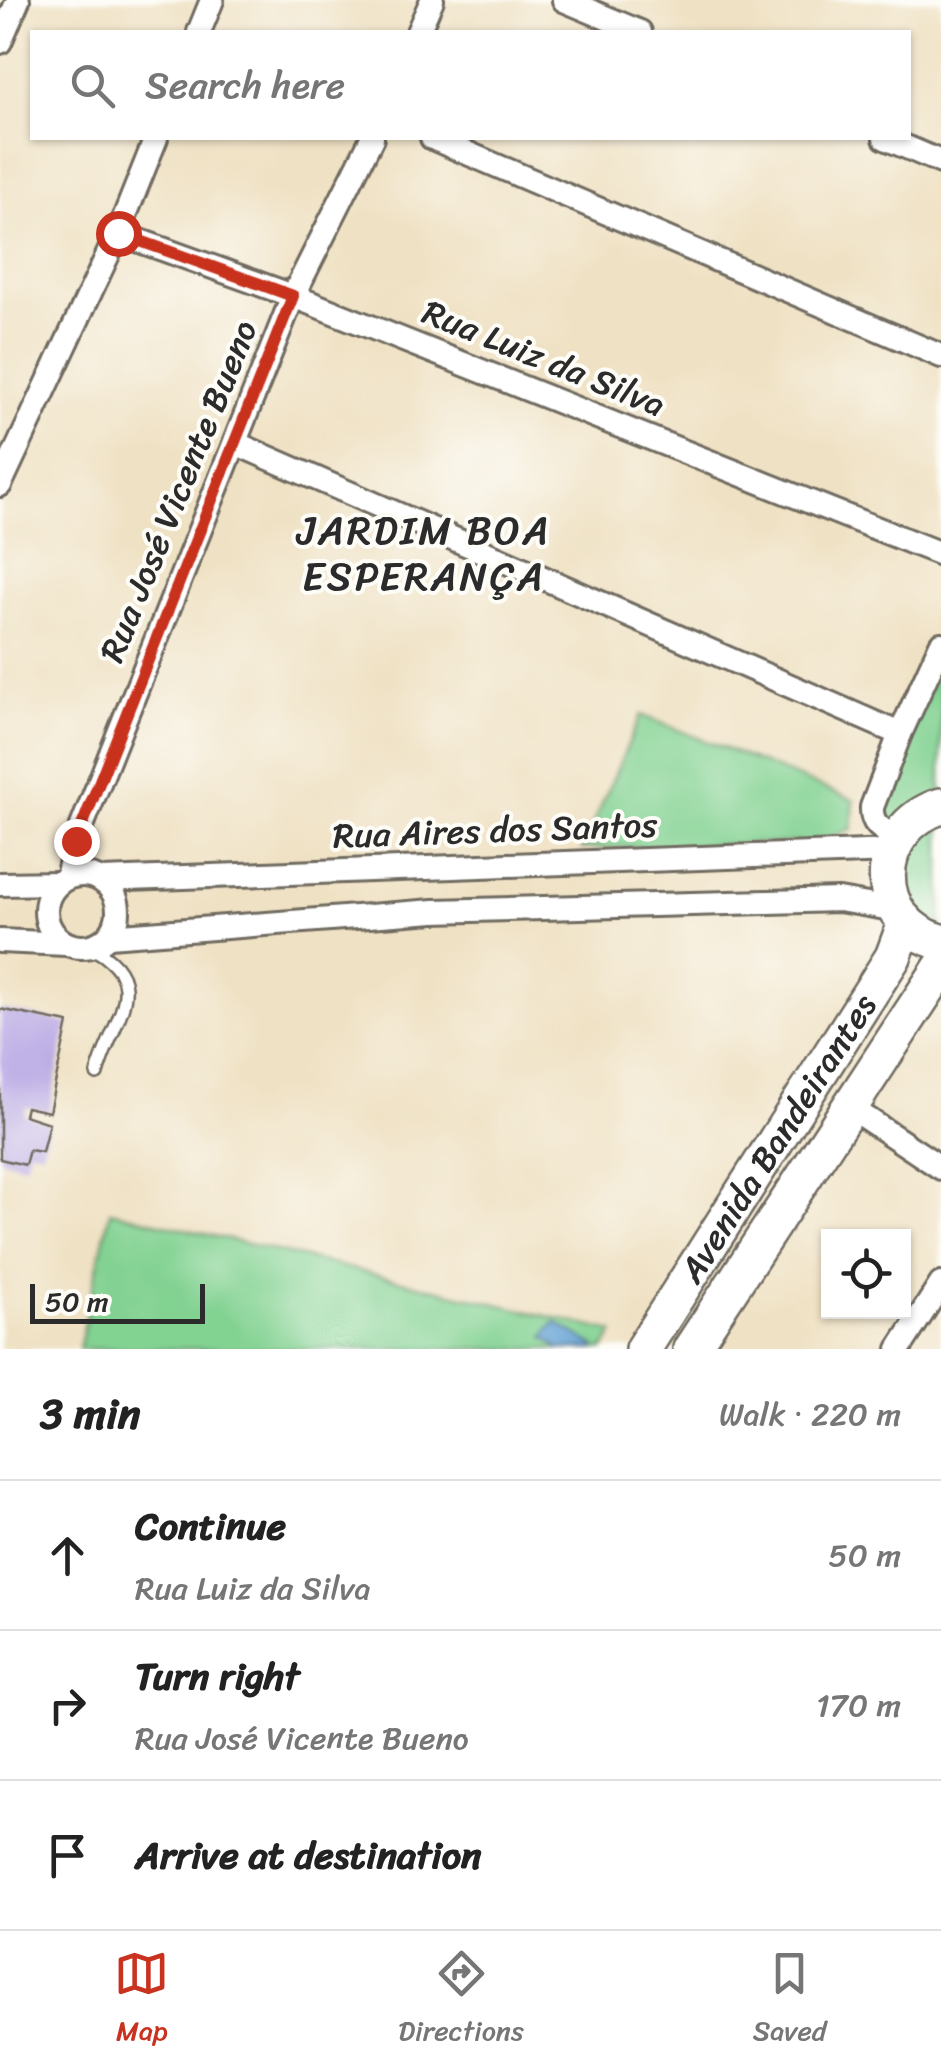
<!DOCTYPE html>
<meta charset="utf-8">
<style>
:root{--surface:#fff;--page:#f2f2f2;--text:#222;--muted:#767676;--line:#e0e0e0;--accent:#c8321e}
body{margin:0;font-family:Sriracha,sans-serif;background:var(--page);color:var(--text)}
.controls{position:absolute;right:30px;bottom:30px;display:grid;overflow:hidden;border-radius:0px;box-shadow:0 2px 8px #0004}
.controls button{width:90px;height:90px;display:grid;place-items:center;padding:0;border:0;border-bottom:2px solid var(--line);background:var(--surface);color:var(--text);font:50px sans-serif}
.scale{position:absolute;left:30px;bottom:25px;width:175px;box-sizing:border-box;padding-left:10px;border:5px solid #2b2b2b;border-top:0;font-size:28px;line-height:35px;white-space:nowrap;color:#2b2b2b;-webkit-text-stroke:8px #fdfcf7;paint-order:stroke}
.stop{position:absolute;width:30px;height:30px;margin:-22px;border:8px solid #c8321e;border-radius:50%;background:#fff}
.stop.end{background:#c8321e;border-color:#fff;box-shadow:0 2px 10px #0008}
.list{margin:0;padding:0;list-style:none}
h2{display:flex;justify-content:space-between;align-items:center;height:130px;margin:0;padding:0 40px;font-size:42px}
h2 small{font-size:32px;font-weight:400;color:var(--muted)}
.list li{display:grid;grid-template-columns:65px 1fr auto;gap:30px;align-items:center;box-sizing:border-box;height:150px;padding:0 40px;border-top:2px solid var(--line)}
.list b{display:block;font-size:38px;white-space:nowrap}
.list p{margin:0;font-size:32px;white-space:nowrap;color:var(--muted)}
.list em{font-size:32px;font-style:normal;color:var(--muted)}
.icon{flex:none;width:55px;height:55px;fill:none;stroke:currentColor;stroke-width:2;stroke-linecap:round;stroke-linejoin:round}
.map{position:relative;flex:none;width:941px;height:1349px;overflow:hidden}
.search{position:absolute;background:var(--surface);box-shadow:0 2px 8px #0004;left:30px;right:30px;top:30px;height:110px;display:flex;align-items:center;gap:25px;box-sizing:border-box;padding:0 35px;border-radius:0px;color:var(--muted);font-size:38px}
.sheet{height:580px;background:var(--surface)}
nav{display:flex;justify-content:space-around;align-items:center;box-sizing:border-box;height:140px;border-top:2px solid var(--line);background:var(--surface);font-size:28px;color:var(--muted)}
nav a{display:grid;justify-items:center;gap:5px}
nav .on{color:var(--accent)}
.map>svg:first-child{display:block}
.green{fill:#82d292;stroke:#567e5e;stroke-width:2.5}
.water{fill:#64a1d5;stroke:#486680;stroke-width:2.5}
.building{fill:#b8a7e4}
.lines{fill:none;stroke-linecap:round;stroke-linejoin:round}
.service-casing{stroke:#706b60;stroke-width:16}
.minor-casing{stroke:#706b60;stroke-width:28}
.primary-casing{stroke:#706b60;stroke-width:40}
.service{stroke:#fff;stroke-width:11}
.minor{stroke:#fff;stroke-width:22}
.primary{stroke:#fff;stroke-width:35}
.route{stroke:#c8321e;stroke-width:12}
.labels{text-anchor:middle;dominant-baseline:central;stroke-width:8;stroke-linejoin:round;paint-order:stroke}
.street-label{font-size:35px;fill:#2b2b2b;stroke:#fdfcf7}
.quarter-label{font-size:40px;letter-spacing:2.5px;fill:#2b2b2b;stroke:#fdfcf7}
</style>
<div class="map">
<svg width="941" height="1349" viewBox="0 0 941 1349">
<rect width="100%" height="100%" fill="#fdfcf7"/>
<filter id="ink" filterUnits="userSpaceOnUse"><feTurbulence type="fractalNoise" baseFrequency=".01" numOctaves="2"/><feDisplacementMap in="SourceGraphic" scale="20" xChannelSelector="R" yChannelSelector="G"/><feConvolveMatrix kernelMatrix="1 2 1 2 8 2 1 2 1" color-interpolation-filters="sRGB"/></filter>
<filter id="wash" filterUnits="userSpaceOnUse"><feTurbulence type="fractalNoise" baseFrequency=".0048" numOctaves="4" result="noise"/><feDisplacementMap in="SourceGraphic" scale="40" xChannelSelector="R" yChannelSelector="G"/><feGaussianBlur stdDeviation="2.25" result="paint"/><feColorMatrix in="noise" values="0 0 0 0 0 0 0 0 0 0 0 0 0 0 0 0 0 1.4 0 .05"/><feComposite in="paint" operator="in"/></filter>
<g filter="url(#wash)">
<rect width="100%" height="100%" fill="#efe1c3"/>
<g class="green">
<path d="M941 660V795L895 826 883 818 881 801Z"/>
<path d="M641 715 854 800 852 829 819 842 582 849Z"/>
<path d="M941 825V928C889 907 892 848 941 825Z"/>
<path d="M110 1211 614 1332 604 1349H79Z"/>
</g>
<path class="water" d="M555 1322 595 1346 593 1349H560L544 1337Z"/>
<g id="blocks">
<path class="building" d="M0 1009 68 1023 49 1112 26 1107 24 1115 49 1123 42 1152 29 1150 25 1165 0 1159Z"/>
</g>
</g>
<g filter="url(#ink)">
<use href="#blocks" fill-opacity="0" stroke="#706b60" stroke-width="2.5"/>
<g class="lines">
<g class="service-casing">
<path id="service" d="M90 947C157 981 110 1022 97 1074"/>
</g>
<g class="minor-casing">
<g id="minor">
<path d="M564 0 640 32"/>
<path d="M199 32 212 0"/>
<path d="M418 32 432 0"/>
<path d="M0 42 18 0"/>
<path d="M432 138 941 356"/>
<path d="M885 138 941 162"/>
<path d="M118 233 293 296 941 554"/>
<path d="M235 443 900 734"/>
<path d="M0 485 118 233 156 138"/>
<path d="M896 837C881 829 871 825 872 807L900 734 941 644"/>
<circle cx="82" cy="911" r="36"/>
<path d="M67 877 76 841 293 296 372 138"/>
<path d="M101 880 891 851"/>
<path d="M0 884 59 883"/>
<path d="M109 936 434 911 839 900 897 910"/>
<path d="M0 941 66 944"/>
<path d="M851 1108 941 1168"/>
<path d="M899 1349 941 1284"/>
</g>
</g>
<g class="primary-casing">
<g id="primary">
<path d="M941 806C871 828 868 923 941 942"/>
<path id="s1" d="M643 1349 893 957 906 922"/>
<path d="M691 1349 941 968"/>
</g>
</g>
<use href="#service" class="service"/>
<use href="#minor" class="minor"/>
<use href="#primary" class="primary"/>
</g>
</g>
<g class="lines" filter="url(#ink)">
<path class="route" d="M76 841 293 296 118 233"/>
</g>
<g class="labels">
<g class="street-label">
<text transform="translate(544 358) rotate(22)">Rua Luiz da Silva</text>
<text transform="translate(178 491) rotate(-68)">Rua José Vicente Bueno</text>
<text transform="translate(495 830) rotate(-2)">Rua Aires dos Santos</text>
<text stroke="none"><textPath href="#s1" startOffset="250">Avenida Bandeirantes</textPath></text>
</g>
<g class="quarter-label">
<text x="424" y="530">JARDIM BOA<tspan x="424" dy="46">ESPERANÇA</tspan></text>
</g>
</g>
</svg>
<div class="controls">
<button><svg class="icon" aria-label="locate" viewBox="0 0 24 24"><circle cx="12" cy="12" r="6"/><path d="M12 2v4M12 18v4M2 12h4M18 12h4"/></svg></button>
</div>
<div class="scale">50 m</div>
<div class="stop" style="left:118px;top:233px"></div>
<div class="stop end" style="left:76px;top:841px"></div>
<div class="search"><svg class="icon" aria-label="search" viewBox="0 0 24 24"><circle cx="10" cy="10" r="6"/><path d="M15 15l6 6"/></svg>Search here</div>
</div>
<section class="sheet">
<h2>3 min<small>Walk · 220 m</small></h2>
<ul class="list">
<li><svg class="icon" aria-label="ahead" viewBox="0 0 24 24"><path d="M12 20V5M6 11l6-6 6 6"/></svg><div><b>Continue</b><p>Rua Luiz da Silva</p></div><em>50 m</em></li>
<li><svg class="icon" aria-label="right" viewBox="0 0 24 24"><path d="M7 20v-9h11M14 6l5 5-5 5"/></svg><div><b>Turn right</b><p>Rua José Vicente Bueno</p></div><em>170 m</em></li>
<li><svg class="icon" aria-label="arrive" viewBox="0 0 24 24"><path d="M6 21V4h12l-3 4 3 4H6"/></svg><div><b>Arrive at destination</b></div></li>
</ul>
</section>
<nav>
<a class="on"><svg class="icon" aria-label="map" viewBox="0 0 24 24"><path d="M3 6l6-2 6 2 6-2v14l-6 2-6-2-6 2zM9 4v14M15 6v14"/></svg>Map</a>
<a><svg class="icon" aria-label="directions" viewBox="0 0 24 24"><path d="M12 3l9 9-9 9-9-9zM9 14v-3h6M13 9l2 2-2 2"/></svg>Directions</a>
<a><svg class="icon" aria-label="saved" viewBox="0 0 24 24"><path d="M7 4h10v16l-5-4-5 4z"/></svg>Saved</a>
</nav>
